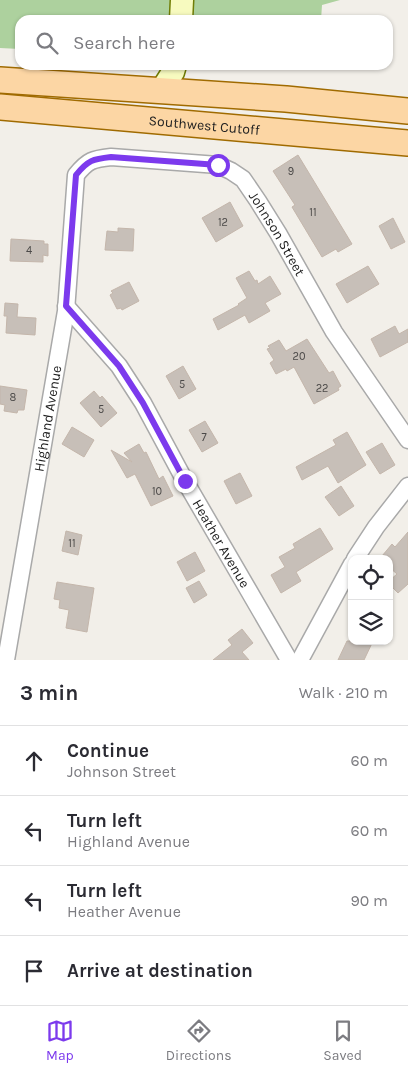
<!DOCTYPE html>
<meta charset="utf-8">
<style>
:root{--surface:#fff;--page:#f2f2f3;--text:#2b2b33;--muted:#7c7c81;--line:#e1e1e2;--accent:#7c3aed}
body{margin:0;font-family:Karla,sans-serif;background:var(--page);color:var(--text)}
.controls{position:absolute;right:15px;bottom:15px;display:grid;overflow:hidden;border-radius:10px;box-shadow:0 1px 4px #0004}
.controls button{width:45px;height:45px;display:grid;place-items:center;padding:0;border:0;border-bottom:1px solid var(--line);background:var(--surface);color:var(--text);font:25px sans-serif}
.stop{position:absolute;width:15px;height:15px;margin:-11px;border:4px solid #7c3aed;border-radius:50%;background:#fff}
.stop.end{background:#7c3aed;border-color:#fff;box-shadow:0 1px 5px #0008}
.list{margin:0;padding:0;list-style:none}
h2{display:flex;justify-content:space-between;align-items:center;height:65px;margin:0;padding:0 20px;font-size:21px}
h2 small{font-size:16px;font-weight:400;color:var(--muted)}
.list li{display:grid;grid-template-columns:32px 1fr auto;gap:15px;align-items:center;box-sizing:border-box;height:70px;padding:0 20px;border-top:1px solid var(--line)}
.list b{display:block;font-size:19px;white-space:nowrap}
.list p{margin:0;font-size:16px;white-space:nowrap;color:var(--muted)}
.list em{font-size:16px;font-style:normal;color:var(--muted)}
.icon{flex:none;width:28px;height:28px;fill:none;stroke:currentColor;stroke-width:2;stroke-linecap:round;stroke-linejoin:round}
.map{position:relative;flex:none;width:408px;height:660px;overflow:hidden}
.search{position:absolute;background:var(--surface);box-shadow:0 1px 4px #0004;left:15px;right:15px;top:15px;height:55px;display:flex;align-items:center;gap:12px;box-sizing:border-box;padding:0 18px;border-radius:15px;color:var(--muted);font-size:19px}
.sheet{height:345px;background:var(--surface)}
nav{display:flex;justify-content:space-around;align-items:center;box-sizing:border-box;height:70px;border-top:1px solid var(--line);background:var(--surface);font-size:14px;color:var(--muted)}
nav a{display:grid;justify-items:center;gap:2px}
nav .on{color:var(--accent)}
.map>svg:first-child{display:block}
.forest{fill:#add19e}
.building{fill:#c7bfb8;stroke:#c4b6ab}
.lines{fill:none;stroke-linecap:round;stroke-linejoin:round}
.street-casing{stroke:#a9a9a9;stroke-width:19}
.secondary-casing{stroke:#707d05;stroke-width:25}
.primary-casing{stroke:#a06b00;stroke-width:28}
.street{stroke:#fff;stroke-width:16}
.secondary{stroke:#f7fabf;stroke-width:22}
.primary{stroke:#fcd6a4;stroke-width:25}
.route{stroke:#7c3aed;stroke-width:6}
.labels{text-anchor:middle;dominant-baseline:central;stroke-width:5;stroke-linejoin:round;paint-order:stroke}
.number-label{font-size:11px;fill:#4b4948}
.street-label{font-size:14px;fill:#222;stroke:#fff}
</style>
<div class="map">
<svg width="408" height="660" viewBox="0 0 408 660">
<rect width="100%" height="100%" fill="#f2efe9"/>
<path class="forest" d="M0 0H340L322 5 321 20H20V49L0 48Z"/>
<g class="building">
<path d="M298 155 352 244 338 252 336 249 322 257 292 207 295 205 273 171Z"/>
<path d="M230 202 243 226 216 242 202 218Z"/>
<path d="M393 218 405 242 391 249 379 226Z"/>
<path d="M118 228 134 229 133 251 105 250 107 231 118 232Z"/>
<path d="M11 239 44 241V244H48V256L43 255V262L10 261Z"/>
<path d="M368 266 379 284 347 303 336 284Z"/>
<path d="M249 271 255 281 257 280 258 284 270 276 281 294 265 303 270 311 249 323 245 315 218 330 213 319 239 305 238 304 247 298 236 278Z"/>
<path d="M129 282 139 301 122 310 121 308 117 309 110 295 113 293 111 291Z"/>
<path d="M5 303 18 304 17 317 36 318 35 335 6 333 7 316H4Z"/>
<path d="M395 326 399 334 408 329V342L380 357 371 339Z"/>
<path d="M307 339 329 373 333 371 341 386 338 388 339 390 314 404 294 367 287 371 286 369 276 374 270 363 274 360 267 349 270 348 268 346 279 340 286 351Z"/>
<path d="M183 366 196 389 179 399 166 376Z"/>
<path d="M0 386 27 390 24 410H18L17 413 4 411 5 405 0 404Z"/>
<path d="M94 391 100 398 102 396 117 413 101 427 80 403Z"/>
<path d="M205 421 218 443 202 452 189 430Z"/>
<path d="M72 427 94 440 84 457 62 444Z"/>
<path d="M347 432 366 465 338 483 328 466 302 480 296 467 336 445 333 440Z"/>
<path d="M382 443 395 465 380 474 366 452Z"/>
<path d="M139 444 144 453 146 452 159 479 163 476 173 496 151 506 135 474 127 478 111 450 132 462 124 453Z"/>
<path d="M240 473 252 496 236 504 224 481Z"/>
<path d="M341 486 354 506 339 516 325 497Z"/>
<path d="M320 528 333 549 296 572 301 581 281 593 271 575 285 567 279 557 295 548 293 544Z"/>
<path d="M66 531 82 535 78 555 62 551Z"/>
<path d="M408 532V584L398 593 389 584V581L397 574 389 567V559H386L382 556 392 544 395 547Z"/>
<path d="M195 552 205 571 187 581 177 562Z"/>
<path d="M199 581 207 595 194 603 186 588Z"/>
<path d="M57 582 94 588 87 632 66 628 69 610 59 608 60 600 54 599Z"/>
<path d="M242 629 253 643 242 652 249 660H213L232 645 228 640Z"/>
<path d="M347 641H373L364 660H338Z"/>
</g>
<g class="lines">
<g class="street-casing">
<g id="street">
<path id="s1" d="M66 306 119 366 143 403 185 481 289 660"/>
<path d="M355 559 376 527 408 486"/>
<path id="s2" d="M6 660 66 311 76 175C88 160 93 159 111 157L218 165 231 171 243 179 258 201 278 233 334 332 408 440"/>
<path d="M300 660 352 564"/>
</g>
</g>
<g class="secondary-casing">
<g id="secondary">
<path d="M181 20 182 0"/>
<path d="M161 91 173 72 175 65"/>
</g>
</g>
<g class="primary-casing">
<g id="primary">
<path d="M0 80 286 99 408 111"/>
<path id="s3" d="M0 107 408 143"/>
</g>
</g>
<use href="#street" class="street"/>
<use href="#secondary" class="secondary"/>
<use href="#primary" class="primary"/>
</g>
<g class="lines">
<path class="route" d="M185 481 143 403 119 366 66 306 76 175C88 160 93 159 111 157L218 165"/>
</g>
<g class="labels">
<g class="number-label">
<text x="291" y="171">9</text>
<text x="313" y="212">11</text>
<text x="223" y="222">12</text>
<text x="29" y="250">4</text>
<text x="299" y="356">20</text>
<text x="182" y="384">5</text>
<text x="322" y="388">22</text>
<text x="13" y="397">8</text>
<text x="101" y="409">5</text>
<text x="204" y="437">7</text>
<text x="157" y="491">10</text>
<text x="72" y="543">11</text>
</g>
<g class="street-label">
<text stroke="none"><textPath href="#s3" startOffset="205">Southwest Cutoff</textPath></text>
<text stroke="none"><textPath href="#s2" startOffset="732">Johnson Street</textPath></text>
<text stroke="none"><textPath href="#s2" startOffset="245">Highland Avenue</textPath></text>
<text stroke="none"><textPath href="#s1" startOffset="285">Heather Avenue</textPath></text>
</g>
</g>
</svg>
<div class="controls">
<button><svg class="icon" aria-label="locate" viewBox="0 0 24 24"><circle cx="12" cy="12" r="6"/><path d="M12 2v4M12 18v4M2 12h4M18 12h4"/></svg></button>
<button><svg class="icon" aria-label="layers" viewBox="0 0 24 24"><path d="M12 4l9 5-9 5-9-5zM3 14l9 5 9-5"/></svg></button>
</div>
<div class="stop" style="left:218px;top:165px"></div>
<div class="stop end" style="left:185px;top:481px"></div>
<div class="search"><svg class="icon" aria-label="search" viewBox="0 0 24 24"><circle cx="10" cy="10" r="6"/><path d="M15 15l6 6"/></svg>Search here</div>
</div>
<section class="sheet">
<h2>3 min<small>Walk · 210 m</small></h2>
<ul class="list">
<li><svg class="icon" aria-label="ahead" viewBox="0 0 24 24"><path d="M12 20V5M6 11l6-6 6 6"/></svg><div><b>Continue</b><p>Johnson Street</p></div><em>60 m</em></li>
<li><svg class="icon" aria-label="left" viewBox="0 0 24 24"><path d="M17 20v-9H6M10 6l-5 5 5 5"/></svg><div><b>Turn left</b><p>Highland Avenue</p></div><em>60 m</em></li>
<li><svg class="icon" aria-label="left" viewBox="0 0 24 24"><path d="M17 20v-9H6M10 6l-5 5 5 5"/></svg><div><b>Turn left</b><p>Heather Avenue</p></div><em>90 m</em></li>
<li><svg class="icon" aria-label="arrive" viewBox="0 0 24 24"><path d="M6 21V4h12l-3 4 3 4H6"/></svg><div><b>Arrive at destination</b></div></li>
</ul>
</section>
<nav>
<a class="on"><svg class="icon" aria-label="map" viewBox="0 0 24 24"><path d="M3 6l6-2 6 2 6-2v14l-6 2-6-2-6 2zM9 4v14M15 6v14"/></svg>Map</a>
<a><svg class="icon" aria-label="directions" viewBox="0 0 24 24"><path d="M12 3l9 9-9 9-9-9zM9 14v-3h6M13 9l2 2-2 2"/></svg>Directions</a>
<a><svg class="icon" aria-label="saved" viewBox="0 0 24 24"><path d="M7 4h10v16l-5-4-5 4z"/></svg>Saved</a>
</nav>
